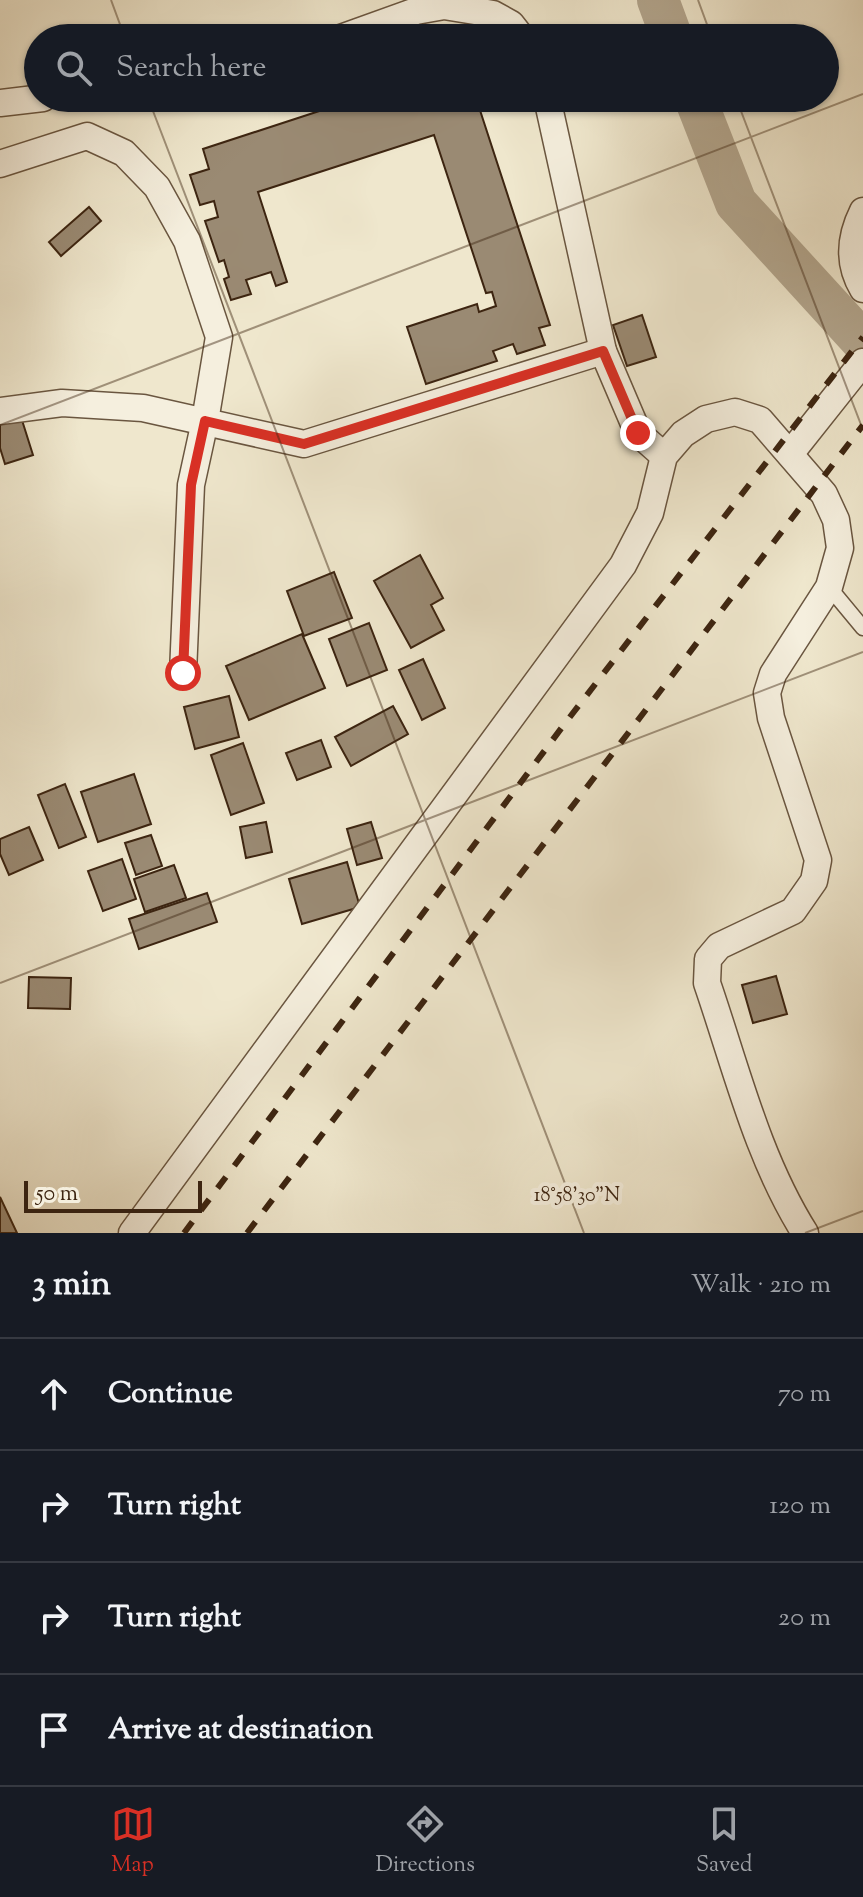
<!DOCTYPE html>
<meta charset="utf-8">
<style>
:root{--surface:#171b24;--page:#20242c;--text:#f1f3f6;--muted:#9ea1a6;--line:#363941;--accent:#d93025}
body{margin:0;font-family:"Sorts Mill Goudy",serif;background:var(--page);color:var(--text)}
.scale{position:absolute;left:24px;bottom:20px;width:178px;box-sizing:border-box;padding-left:8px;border:4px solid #3d2511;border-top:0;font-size:22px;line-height:28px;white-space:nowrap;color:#3d2511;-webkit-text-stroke:6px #f5efde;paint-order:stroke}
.stop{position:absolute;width:24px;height:24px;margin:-18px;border:6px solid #d93025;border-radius:50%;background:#fff}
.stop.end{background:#d93025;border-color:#fff;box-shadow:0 2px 8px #0008}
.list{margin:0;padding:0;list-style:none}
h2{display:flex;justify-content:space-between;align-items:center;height:104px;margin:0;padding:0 32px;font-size:34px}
h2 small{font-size:26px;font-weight:400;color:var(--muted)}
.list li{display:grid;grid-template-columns:52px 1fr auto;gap:24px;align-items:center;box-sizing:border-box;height:112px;padding:0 32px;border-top:2px solid var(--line)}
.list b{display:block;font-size:30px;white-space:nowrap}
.list em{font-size:26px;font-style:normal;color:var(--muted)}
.icon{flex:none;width:44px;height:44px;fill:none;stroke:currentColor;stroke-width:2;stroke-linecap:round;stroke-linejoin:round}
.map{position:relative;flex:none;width:863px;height:1233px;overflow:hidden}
.search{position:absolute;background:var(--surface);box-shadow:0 2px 6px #0004;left:24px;right:24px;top:24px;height:88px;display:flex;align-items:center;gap:20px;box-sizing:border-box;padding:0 28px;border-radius:44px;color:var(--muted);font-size:30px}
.sheet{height:552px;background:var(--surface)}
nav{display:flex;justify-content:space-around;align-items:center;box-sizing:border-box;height:112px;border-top:2px solid var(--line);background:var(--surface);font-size:22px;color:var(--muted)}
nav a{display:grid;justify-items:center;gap:4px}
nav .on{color:var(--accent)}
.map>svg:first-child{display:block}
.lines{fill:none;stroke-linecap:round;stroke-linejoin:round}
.river{stroke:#b2a58d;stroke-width:42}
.building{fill:#9a8a73;stroke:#3d2511;stroke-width:2}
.lane-casing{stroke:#6a5640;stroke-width:17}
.street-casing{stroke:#6a5640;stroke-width:29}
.lane{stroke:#f5efde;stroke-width:14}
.street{stroke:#f5efde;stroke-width:26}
.rail{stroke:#3d2511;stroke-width:6;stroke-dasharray:14 14;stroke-linecap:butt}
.route{stroke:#d93025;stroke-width:10}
.ticks{fill:none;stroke:#3d2511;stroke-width:2;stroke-opacity:0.45}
.ticks-label{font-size:20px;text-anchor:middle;fill:#3d2511;stroke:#f5efde;stroke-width:8;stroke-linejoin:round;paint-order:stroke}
</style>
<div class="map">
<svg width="863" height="1233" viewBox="0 0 863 1233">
<rect width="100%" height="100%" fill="#efe7cd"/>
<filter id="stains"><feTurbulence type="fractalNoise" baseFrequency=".0025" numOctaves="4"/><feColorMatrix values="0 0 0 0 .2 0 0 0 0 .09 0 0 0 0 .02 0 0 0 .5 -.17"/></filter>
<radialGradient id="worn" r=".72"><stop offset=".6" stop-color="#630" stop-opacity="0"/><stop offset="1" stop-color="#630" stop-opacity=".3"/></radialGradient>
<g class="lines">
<g class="river">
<path d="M658 0 672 38"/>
<path d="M695 98 736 203 863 342"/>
</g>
</g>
<g class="building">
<path d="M359 98H476L550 325 539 328 545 345 517 354 513 344 493 351 497 361 426 384 407 327 477 304 479 312 496 306 492 292 486 293 434 135 258 192 287 282 276 286 271 272 246 280 251 294 231 300 224 279 229 277 224 260 219 262 205 221 218 217 214 201 200 205 190 175 209 169 203 149Z"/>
<path d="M89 207 101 221 61 256 49 242Z"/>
<path d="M642 315 656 357 627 366 613 325Z"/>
<path d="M21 417 33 455 5 464 0 448V424Z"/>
<path d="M420 555 443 598 431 605 444 630 411 648 374 581Z"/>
<path d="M334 572 352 618 304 636 287 591Z"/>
<path d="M369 623 387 670 347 686 329 639Z"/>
<path d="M302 634 325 688 249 720 226 666Z"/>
<path d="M423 659 445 708 422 720 399 670Z"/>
<path d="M229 696 239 737 195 749 184 707Z"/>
<path d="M393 706 408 734 351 766 335 737Z"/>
<path d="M321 740 331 767 297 780 286 753Z"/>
<path d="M243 743 264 803 231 815 211 755Z"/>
<path d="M134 774 151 824 98 842 81 792Z"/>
<path d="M65 784 86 837 59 848 38 795Z"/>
<path d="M266 822 272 852 246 858 240 827Z"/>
<path d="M371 822 382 858 357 865 347 829Z"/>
<path d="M29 827 43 860 9 875 0 854V839Z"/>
<path d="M151 835 162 866 136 875 125 843Z"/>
<path d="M122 859 136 899 103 911 88 871Z"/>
<path d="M347 862 360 907 302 924 289 879Z"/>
<path d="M174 865 186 898 145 912 134 879Z"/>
<path d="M207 893 217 922 139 949 129 919Z"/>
<path d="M776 976 787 1014 753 1023 742 985Z"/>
<path d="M29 977 71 978 70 1009 28 1008Z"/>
<path d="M0 1197 17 1233H0Z"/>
</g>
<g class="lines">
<g class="lane-casing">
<path id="lane" d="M829 587 863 628"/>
</g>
<g class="street-casing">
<g id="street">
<path d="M341 38 416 11 444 6 493 14 511 24 522 38"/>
<path d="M547 98 603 351"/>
<path d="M0 103 43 98"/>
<path d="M0 164 87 136 124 153 157 187 187 241 219 337 205 421 191 485 183 673"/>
<path d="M863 211C850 237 848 264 863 289"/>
<path d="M0 411 62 403 143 408 304 444 603 351 638 433 664 456"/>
<path d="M790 454 863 362"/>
<path d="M132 1233 623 565 650 513 664 456 683 434 706 419 735 412 760 420 824 494 836 520 840 548 829 587 773 674 767 693 771 718 818 860 814 881 793 911 719 946 708 959 707 983C736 1067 757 1157 805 1233"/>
</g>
</g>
<use href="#lane" class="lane"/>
<use href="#street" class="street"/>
<g class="rail">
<path d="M184 1233 563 726 863 337"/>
<path d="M247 1233 863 425"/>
</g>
</g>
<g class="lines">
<path class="route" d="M183 673 191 485 205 421 304 444 603 351 638 433"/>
</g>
<path class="ticks" d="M111 0 125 38M698 0 712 38M148 98 584 1233M736 98 863 430M0 425 863 94M0 983 863 652M805 1233 863 1211"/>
<g class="ticks-label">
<text x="577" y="1201">18°58'30"N</text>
</g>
<rect width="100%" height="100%" filter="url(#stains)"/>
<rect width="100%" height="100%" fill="url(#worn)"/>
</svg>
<div class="scale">50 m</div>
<div class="stop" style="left:183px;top:673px"></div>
<div class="stop end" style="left:638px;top:433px"></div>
<div class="search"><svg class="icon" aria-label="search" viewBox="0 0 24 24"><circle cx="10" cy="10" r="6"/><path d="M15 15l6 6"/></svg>Search here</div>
</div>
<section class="sheet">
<h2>3 min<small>Walk · 210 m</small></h2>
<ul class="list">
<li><svg class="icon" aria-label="ahead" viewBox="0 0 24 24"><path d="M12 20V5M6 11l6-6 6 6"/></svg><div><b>Continue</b></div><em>70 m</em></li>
<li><svg class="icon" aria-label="right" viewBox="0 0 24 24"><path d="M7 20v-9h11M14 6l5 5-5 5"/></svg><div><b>Turn right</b></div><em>120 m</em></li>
<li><svg class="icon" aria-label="right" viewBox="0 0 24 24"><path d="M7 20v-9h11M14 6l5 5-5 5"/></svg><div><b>Turn right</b></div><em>20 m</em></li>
<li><svg class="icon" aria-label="arrive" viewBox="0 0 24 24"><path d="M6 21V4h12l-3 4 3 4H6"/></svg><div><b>Arrive at destination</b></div></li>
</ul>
</section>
<nav>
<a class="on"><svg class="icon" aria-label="map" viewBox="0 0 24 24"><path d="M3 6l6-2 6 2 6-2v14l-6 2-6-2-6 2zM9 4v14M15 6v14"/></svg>Map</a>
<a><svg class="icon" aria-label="directions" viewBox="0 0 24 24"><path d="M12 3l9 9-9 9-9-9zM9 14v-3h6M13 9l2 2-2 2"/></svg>Directions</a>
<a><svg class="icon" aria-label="saved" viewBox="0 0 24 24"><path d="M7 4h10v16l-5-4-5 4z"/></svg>Saved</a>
</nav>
